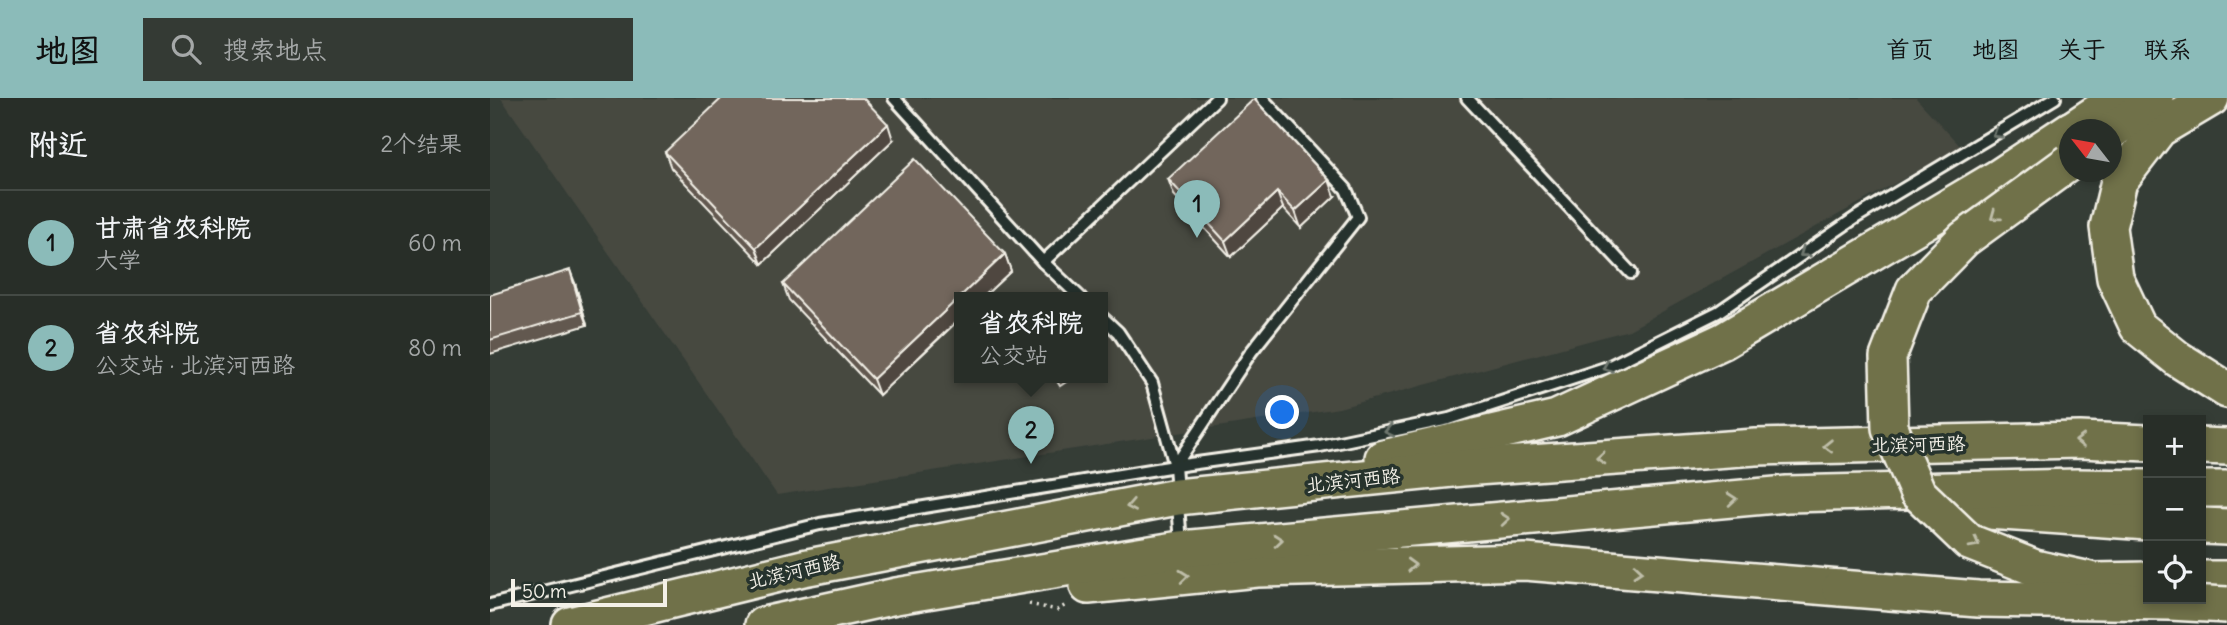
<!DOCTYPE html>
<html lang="zh">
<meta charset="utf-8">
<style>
:root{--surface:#282e28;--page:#343a34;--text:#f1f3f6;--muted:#a5a8a8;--line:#444a45;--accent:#8bbbb9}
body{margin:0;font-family:Delius,"LXGW WenKai TC",sans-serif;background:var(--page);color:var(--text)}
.controls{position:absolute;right:21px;bottom:21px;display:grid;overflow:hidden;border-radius:0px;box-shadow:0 4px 10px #0003}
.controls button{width:63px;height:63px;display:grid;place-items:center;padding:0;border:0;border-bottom:2px solid var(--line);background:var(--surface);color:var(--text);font:35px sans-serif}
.compass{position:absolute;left:1569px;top:21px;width:63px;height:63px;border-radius:50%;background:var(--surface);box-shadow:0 4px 10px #0003;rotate:301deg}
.scale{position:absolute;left:21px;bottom:18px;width:156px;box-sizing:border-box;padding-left:7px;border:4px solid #f4f1e8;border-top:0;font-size:19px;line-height:24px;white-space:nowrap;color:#f4f1e8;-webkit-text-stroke:5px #26332d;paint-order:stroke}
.you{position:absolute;left:793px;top:315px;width:24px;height:24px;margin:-18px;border:5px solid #fff;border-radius:50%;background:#1a73e8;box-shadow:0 0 0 10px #1a73e833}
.badge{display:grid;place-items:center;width:46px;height:46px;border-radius:50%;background:var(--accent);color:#111;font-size:23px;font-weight:700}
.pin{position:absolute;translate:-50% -58px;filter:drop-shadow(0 2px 4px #0008)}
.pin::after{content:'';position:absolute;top:37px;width:24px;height:21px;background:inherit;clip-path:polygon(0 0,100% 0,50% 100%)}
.popup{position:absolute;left:464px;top:194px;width:154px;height:91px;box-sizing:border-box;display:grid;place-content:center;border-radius:0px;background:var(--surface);filter:drop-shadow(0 2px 5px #0005);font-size:23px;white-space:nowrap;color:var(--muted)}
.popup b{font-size:26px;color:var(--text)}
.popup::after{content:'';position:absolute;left:50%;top:100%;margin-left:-14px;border:14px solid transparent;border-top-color:var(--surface)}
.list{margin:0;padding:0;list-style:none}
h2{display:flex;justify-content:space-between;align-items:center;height:91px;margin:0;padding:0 28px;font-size:30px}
h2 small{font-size:23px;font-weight:400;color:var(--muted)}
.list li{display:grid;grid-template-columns:46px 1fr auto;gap:21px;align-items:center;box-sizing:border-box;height:105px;padding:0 28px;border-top:2px solid var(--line)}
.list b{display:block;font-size:26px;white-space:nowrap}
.list p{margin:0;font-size:23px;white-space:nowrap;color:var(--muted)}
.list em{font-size:23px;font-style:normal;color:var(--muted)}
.icon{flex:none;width:38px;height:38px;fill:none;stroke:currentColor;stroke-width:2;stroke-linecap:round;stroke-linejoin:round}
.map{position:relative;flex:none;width:1737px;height:527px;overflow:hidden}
header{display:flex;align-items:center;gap:42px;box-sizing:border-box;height:98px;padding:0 35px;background:var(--accent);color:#111}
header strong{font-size:33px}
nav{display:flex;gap:38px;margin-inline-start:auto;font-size:24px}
.search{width:490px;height:63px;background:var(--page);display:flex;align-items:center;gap:18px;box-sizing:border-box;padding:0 24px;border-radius:0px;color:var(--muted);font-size:26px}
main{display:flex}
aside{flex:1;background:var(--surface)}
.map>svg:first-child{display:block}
.built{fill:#474941;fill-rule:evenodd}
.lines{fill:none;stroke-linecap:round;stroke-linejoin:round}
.lane-casing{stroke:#f4f1e8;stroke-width:16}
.primary-casing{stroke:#f4f1e8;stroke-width:40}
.path{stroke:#f4f1e8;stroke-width:3.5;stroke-dasharray:2 5;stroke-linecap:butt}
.lane{stroke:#26332d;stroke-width:10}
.primary{stroke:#6f714a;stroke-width:35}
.primary-bridge-casing{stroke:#f4f1e8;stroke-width:40;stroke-linecap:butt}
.primary-bridge{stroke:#6f714a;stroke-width:35}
.wall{fill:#62584f;stroke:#f4f1e8;stroke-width:2}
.shaded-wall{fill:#504740;stroke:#f4f1e8;stroke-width:2}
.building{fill:#72665c;stroke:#f4f1e8;stroke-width:2}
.oneway{stroke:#6e766e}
.oneway2{stroke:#bfbea9}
.labels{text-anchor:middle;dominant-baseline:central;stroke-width:7;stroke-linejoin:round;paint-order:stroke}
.street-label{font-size:19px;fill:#f4f1e8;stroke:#26332d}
</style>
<header>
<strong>地图</strong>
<div class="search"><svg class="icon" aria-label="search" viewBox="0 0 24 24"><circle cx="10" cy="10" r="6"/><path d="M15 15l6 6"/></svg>搜索地点</div>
<nav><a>首页</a><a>地图</a><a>关于</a><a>联系</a></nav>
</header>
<main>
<aside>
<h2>附近<small>2个结果</small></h2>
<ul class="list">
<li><span class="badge">1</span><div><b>甘肃省农科院</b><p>大学</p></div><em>60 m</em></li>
<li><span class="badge">2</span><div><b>省农科院</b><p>公交站 · 北滨河西路</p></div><em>80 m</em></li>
</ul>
</aside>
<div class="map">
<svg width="1737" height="527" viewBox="0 0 1737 527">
<rect width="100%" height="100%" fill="#353d36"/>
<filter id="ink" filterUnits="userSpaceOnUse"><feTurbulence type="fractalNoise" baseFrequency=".0143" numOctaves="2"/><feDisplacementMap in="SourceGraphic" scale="14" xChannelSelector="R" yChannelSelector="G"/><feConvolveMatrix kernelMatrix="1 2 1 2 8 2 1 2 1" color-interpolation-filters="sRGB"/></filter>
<g filter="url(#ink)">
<path class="built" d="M11 0H1426L1471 49 1139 232 849 310 287 397ZM469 200H613V280H469Z"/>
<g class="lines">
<g class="lane-casing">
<g id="lane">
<path d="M404 0 553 164 591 200"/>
<path d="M977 0 1141 175"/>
<path d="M553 164 727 0"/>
<path d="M613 220 628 234 662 285 685 368 691 445"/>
<path d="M685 368 761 254 868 119 856 91 772 0"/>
<path d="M0 507 330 426 685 368 830 348 959 321 1118 269 1228 214 1365 120 1565 0"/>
</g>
</g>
<g class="primary-casing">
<g id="primary">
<path d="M1721 0 1669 31 1629 83 1618 129 1625 180 1648 229 1688 261 1737 292"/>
<path d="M1581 32 1629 0"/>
<path d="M1622 33 1666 0"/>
<path d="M1711 348 1737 349"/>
<path d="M893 360 1067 320 1233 243 1509 79 1580 32"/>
<path d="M1711 391H1737"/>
<path d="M1468 411 1658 424"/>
<path d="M1711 428 1737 429"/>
<path d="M1711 481H1737"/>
<path d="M598 488 767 471 1035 464 1350 490"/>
<path d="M80 527 313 470 687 399 972 370 1266 349 1590 342 1658 345"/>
<path d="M273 527 406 498 691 451 1297 396 1587 389 1658 390"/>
</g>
</g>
<path class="path" d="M539 506 567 512 578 506"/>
<use href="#lane" class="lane"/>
<use href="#primary" class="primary"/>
<g class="primary-bridge-casing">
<g id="primary-bridge">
<path d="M1580 64 1474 141 1424 192 1398 259 1400 330 1428 395 1479 444 1545 470 1605 483 1658 482"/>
<path d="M1350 490 1488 501 1680 504 1737 507"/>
</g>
</g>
<use href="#primary-bridge" class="primary-bridge"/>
</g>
<g class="wall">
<path d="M403 42 272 166 181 70 175 54Z"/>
<path d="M678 81 845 98 811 130 793 110 741 159 684 97Z"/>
<path d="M515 156 521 173 389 297 299 202 293 186Z"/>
<path d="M85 185 97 227 0 256V197Z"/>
<path d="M565 280H582L570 288Z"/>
</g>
<g class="shaded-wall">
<path d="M398 26 403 42 272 166 266 150Z"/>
<path d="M839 82 845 98 811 130 805 113Z"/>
<path d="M787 94 793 110 741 159 735 143Z"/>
<path d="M515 156 521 173 492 200H469V221L389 297 383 281Z"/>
<path d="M80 172 85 185 97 227 92 214Z"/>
</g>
<g class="building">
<path d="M232 0H373L398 26 266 150 175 54Z"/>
<path d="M764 1 839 82 805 113 787 94 735 143 678 81Z"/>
<path d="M425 61 515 156 383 281 293 186Z"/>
<path d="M80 172 92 214 0 242V197Z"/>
</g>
<defs><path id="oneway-chevron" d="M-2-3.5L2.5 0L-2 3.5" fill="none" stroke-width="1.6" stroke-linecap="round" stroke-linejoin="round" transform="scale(1.75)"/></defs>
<g class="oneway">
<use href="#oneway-chevron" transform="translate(1507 36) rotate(149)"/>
<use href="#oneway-chevron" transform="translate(1314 155) rotate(145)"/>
<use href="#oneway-chevron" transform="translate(1117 269) rotate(158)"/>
<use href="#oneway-chevron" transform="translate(899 333) rotate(168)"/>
</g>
<g class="oneway2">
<use href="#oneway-chevron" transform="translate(1505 118) rotate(144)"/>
<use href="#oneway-chevron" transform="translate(1590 343) rotate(-179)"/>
<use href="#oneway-chevron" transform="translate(1338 348) rotate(179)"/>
<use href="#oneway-chevron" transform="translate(1111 360) rotate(176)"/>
<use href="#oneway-chevron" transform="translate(1242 401) rotate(-5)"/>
<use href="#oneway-chevron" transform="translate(641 408) rotate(169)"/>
<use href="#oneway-chevron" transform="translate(1015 421) rotate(-5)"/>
<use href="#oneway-chevron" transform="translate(788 442) rotate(-5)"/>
<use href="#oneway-chevron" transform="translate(1485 445) rotate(28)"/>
<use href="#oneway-chevron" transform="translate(921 467) rotate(-2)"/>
<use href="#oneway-chevron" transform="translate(1148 473) rotate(5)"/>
<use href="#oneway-chevron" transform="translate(694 478) rotate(-6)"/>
</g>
</g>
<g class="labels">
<g class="street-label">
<text transform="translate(1428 346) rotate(-1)">北滨河西路</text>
<text transform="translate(863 382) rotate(-6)">北滨河西路</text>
<text transform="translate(304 473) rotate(-13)">北滨河西路</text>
</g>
</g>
</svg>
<div class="controls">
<button>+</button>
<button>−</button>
<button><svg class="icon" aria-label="locate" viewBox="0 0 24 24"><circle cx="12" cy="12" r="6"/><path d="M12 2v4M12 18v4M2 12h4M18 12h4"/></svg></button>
</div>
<svg class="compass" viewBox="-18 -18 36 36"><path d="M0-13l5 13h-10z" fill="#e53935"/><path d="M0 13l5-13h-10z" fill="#a5a8a8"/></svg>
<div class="scale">50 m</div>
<div class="you"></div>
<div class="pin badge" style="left:707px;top:140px">1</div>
<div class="pin badge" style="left:541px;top:366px">2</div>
<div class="popup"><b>省农科院</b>公交站</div>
</div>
</main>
